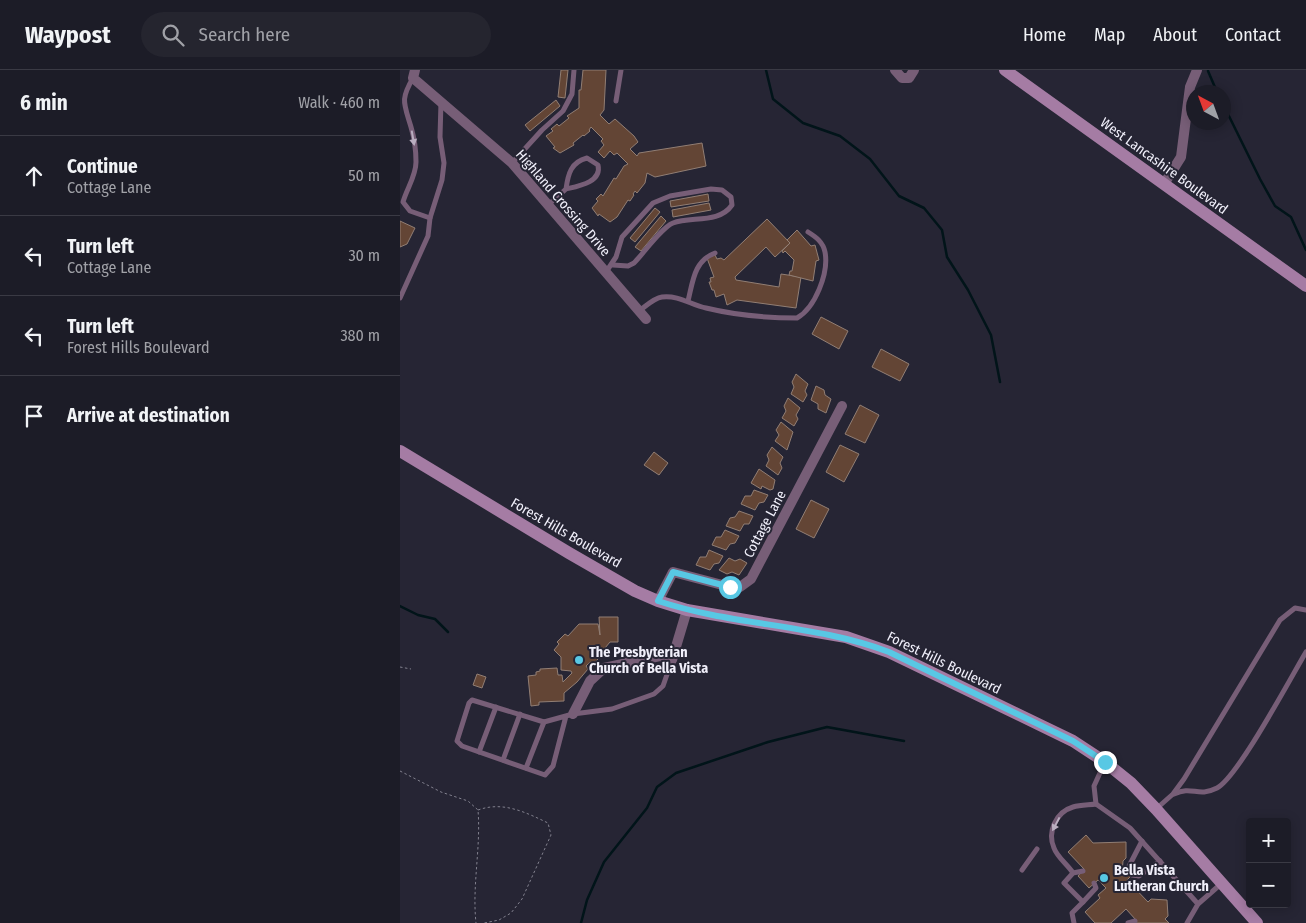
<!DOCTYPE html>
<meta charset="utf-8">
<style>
:root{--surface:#1c1c27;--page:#25252f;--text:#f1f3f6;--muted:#a0a1a7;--line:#3a3a44}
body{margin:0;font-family:"Fira Sans Condensed",sans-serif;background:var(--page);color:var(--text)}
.controls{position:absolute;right:15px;bottom:15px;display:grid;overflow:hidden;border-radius:5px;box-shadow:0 2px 12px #0003}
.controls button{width:45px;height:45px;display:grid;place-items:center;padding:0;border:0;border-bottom:1px solid var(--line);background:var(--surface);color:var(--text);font:25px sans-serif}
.compass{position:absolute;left:786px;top:15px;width:45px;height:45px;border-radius:50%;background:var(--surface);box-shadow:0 2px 12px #0003;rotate:319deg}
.stop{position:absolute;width:15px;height:15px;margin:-11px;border:4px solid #58c8e4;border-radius:50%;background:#fff}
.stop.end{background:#58c8e4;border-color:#fff;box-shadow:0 1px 5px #0008}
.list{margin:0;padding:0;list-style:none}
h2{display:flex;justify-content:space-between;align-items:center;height:65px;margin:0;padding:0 20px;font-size:21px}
h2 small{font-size:16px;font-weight:400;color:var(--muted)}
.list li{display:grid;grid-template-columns:32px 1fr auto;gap:15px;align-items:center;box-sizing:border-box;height:80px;padding:0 20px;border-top:1px solid var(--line)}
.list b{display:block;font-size:19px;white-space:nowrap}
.list p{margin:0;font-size:16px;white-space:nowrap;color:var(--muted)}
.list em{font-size:16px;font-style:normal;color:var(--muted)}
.icon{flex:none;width:28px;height:28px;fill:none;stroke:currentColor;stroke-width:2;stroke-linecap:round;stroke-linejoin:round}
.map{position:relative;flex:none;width:906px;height:853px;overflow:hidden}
header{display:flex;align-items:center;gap:30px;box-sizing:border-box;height:70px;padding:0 25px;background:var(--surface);border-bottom:1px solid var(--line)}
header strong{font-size:24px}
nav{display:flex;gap:28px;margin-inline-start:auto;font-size:18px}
.search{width:350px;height:45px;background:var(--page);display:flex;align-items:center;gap:12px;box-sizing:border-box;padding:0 18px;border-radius:28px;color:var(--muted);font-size:19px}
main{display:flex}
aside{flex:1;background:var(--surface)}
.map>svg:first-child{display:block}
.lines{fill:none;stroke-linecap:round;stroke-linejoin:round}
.stream{stroke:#011419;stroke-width:2.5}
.building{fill:#634535;stroke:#917e74}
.path{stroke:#82818e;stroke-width:1;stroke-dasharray:2.5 2.5;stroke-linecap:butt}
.service{stroke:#775e77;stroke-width:5}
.minor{stroke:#775e77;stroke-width:10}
.secondary{stroke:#a57ca4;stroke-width:12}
.oneway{fill:#baaec0}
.route{stroke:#58c8e4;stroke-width:6}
.poi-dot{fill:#58c8e4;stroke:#262534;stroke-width:2}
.labels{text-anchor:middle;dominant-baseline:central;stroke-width:4;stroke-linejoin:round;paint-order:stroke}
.street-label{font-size:14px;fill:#f1f0fb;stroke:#262534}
.poi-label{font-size:14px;font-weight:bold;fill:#f1f0fb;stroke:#262534;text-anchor:start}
</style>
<header>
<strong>Waypost</strong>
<div class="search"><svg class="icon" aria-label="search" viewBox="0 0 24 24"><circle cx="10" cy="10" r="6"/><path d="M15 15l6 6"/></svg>Search here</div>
<nav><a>Home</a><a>Map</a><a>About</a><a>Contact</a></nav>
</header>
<main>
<aside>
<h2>6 min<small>Walk · 460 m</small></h2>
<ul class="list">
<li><svg class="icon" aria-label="ahead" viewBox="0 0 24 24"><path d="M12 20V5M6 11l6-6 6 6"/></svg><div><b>Continue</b><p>Cottage Lane</p></div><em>50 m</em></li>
<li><svg class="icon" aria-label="left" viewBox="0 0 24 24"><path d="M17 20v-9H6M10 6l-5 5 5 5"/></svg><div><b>Turn left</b><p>Cottage Lane</p></div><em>30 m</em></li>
<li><svg class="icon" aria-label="left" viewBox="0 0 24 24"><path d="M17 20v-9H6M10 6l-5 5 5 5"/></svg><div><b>Turn left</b><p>Forest Hills Boulevard</p></div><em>380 m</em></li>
<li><svg class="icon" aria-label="arrive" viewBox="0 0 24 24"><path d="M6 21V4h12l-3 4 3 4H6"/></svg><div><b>Arrive at destination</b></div></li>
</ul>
</aside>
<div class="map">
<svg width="906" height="853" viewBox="0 0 906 853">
<rect width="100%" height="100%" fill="#262534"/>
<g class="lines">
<g class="stream">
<path d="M366 0 373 29 403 53 440 66 470 89 499 126 524 138 542 160 547 187 568 220 591 265 600 312"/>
<path d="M808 1 817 22"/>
<path d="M824 36 860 109 875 136 891 147 906 180"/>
<path d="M0 536 18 545 35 549 48 562"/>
<path d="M181 853 187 830 204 792 247 738 257 717 276 703 368 672 427 657 504 671"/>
</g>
</g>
<g class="building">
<path d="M161 0H168L165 28 158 27Z"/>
<path d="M183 0H206L204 40 200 45 209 54 215 49 234 66 238 72 230 79 237 86 239 83 302 73 306 96 255 107 247 103 245 113 237 123 235 121 233 124 234 125 230 131 228 130 217 147 210 152 199 144 198 146 192 138 198 131 196 129 201 124 203 126 214 108 216 109 224 96 228 94 217 83 214 85 210 81 204 88 198 82 204 75 201 71 203 69 191 57 189 60 190 61 184 66 183 65 173 73 174 75 160 83 153 78 155 77 146 66 153 61 151 59 157 54 159 56 169 48 167 46 179 38V20H181Z"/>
<path d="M156 30 160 36 130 61 125 55Z"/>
<path d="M308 124 309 131 271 137 270 131Z"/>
<path d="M309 133 311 140 273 147 272 140Z"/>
<path d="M255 138 260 142 235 172 230 168Z"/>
<path d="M261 146 266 151 241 181 235 177Z"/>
<path d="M367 149 390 173 375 187 366 177 335 207 336 210 379 217 381 204 401 207 396 238 337 230 327 235 324 224 316 227 314 220H312L309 212H311L310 208 314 207 307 188 315 185 317 189 321 188 324 190Z"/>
<path d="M0 151 15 158 7 174 0 177Z"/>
<path d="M397 160 411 176 415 175 419 190 416 191 413 211 389 205 390 201H392L394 190 385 181 383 183 382 181 390 173 387 170Z"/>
<path d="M421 247 448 261 439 279 412 264Z"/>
<path d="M481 279 509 294 500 311 472 297Z"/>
<path d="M396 304 408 314 405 321 407 325 403 332 391 324 394 317 392 312Z"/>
<path d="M416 316 424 320 425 325 431 329 426 343 418 339V334L411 330Z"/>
<path d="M388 328 400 338 396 345 398 349 394 356 382 348 386 341 384 336Z"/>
<path d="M460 335 479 345 465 373 445 364Z"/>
<path d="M381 352 393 362 387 380 375 371 379 365 376 360Z"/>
<path d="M440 375 459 384 444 412 426 402Z"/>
<path d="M372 377 383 387 380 393 382 398 378 405 366 396 369 390 367 385Z"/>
<path d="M254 382 268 393 259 405 244 395Z"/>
<path d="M359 399 375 410 373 419 370 420 362 416 361 419 351 413Z"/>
<path d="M354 420 368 425 364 432 359 433 355 440 341 434 345 426H351Z"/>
<path d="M411 430 429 439 414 468 396 459Z"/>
<path d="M339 441 353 446 349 454H344L340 461 326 456 330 448 335 447Z"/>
<path d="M325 460 339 466 335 473 330 474 326 480 312 475 316 467H321Z"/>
<path d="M309 480 323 486 319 493 314 494 310 500 296 495 300 487H306Z"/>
<path d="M329 488 335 491 340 489 347 493 339 505 332 502 327 504 319 500Z"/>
<path d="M199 547H218V572H210L205 578 207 580 202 584 201 583V586L193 594 190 592 186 596 188 599 177 612 164 623V631L139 632V635L131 636 128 606 136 605V602L140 601V599L157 598 158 605H162L163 612 172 603 171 601 161 600V587L154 580 159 574 157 572 165 564 168 566 179 554H198L200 565Z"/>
<path d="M77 604 86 607 82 618 73 615Z"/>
<path d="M686 765 693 773 726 772V788L723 791 722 804 730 797 735 802 727 810 748 832 751 829 767 830 768 846 765 849 769 853H733L736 850 726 839 711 853H695L685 842 700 828 698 825 706 818 698 810 689 818 678 806 684 799 668 782Z"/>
</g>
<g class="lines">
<g class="path">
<path d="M0 597 11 599"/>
<path d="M0 701 41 722 68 731 78 740C81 778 72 815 76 853"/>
<path d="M78 740C103 731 125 742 148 753L151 765 122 829 111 843 99 850 84 853"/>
</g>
<g class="service">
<path d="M13 8C0 30 4 33 11 57 14 67 16 81 16 92 16 106 7 118 3 132L10 141 30 148"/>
<path d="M216 31 221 0"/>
<path d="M112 93 142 60 163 41 172 24 174 0"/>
<path d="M148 135 166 119C168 104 171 92 187 88L198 95C202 112 179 116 166 119"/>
<path d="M206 202 216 187 222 167 253 133 270 126 311 119 322 120 331 127 332 135C319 154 291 146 273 153 261 158 244 183 234 193L228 196 213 195"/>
<path d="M0 228 28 166 30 148 42 110 44 93 40 67 41 32"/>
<path d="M288 231C293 211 294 191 315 183"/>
<path d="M239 241C246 236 254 228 262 227 279 225 291 235 306 238 335 245 367 248 397 248 415 238 429 203 425 182 423 172 416 167 408 162"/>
<path d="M166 646 153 696 145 705 62 676 57 671 69 633 72 630 144 652 173 644 212 639 254 624 263 616 272 590"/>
<path d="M79 682 96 637"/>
<path d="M103 690 120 644"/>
<path d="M126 698 144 652"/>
<path d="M774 724C793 715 797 728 817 718 838 707 891 607 906 582"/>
<path d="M696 734 730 758 798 834"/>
<path d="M696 734 694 716 705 692"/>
<path d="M756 739 773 724 784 709 880 550 895 538 906 540"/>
<path d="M622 800 637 779"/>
<path d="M727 800 742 771"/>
<path d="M673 803C668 795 657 787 654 778 647 762 656 742 673 737 680 735 689 735 696 734"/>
<path d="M732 805 739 806 760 791"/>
<path d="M683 832 696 818 694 813"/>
<path d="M674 853 672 843 683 832 664 813 673 803 683 801"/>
<path d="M728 853 735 851"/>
<path d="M787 853 798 834 822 813"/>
</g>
<g class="minor">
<path d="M15 0 13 8 112 93 246 249"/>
<path d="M495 0 502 8H509L514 0"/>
<path d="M764 114 781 87 790 17 797 0"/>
<path d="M258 531 273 502 330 517H340L351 509 442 336"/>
<path d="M173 644 190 611 204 598 260 586 272 590 287 540"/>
</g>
<g class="secondary">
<path d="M605 0 906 216"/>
<path d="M0 381 169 483 235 521 258 531 287 540 446 567 489 582 673 671 705 692 731 713 756 739 857 853"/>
</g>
</g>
<defs><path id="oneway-solid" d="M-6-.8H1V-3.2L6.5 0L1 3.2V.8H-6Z" transform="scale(1.25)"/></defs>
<g class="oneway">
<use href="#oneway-solid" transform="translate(13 68) rotate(80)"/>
<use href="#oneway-solid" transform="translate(656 754) rotate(118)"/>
</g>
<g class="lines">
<path class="route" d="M330 517 273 502 258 531C334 556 415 554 489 582L673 671 705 692"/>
</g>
<g class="poi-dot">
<circle cx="179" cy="590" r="5"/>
<circle cx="704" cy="808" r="5"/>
</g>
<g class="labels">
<g class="street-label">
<text transform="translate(764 96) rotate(36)">West Lancashire Boulevard</text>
<text transform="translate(163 133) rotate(49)">Highland Crossing Drive</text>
<text transform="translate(365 454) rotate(-62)">Cottage Lane</text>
<text transform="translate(166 463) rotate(30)">Forest Hills Boulevard</text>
<text transform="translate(544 593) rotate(26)">Forest Hills Boulevard</text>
</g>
<g class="poi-label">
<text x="189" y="582">The Presbyterian<tspan x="189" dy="16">Church of Bella Vista</tspan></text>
<text x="714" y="800">Bella Vista<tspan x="714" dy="16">Lutheran Church</tspan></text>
</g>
</g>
</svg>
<div class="controls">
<button>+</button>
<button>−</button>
</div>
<svg class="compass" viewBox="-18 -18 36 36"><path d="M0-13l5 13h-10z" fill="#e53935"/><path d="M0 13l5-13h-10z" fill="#a0a1a7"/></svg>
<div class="stop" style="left:330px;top:517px"></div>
<div class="stop end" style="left:705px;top:692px"></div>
</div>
</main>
